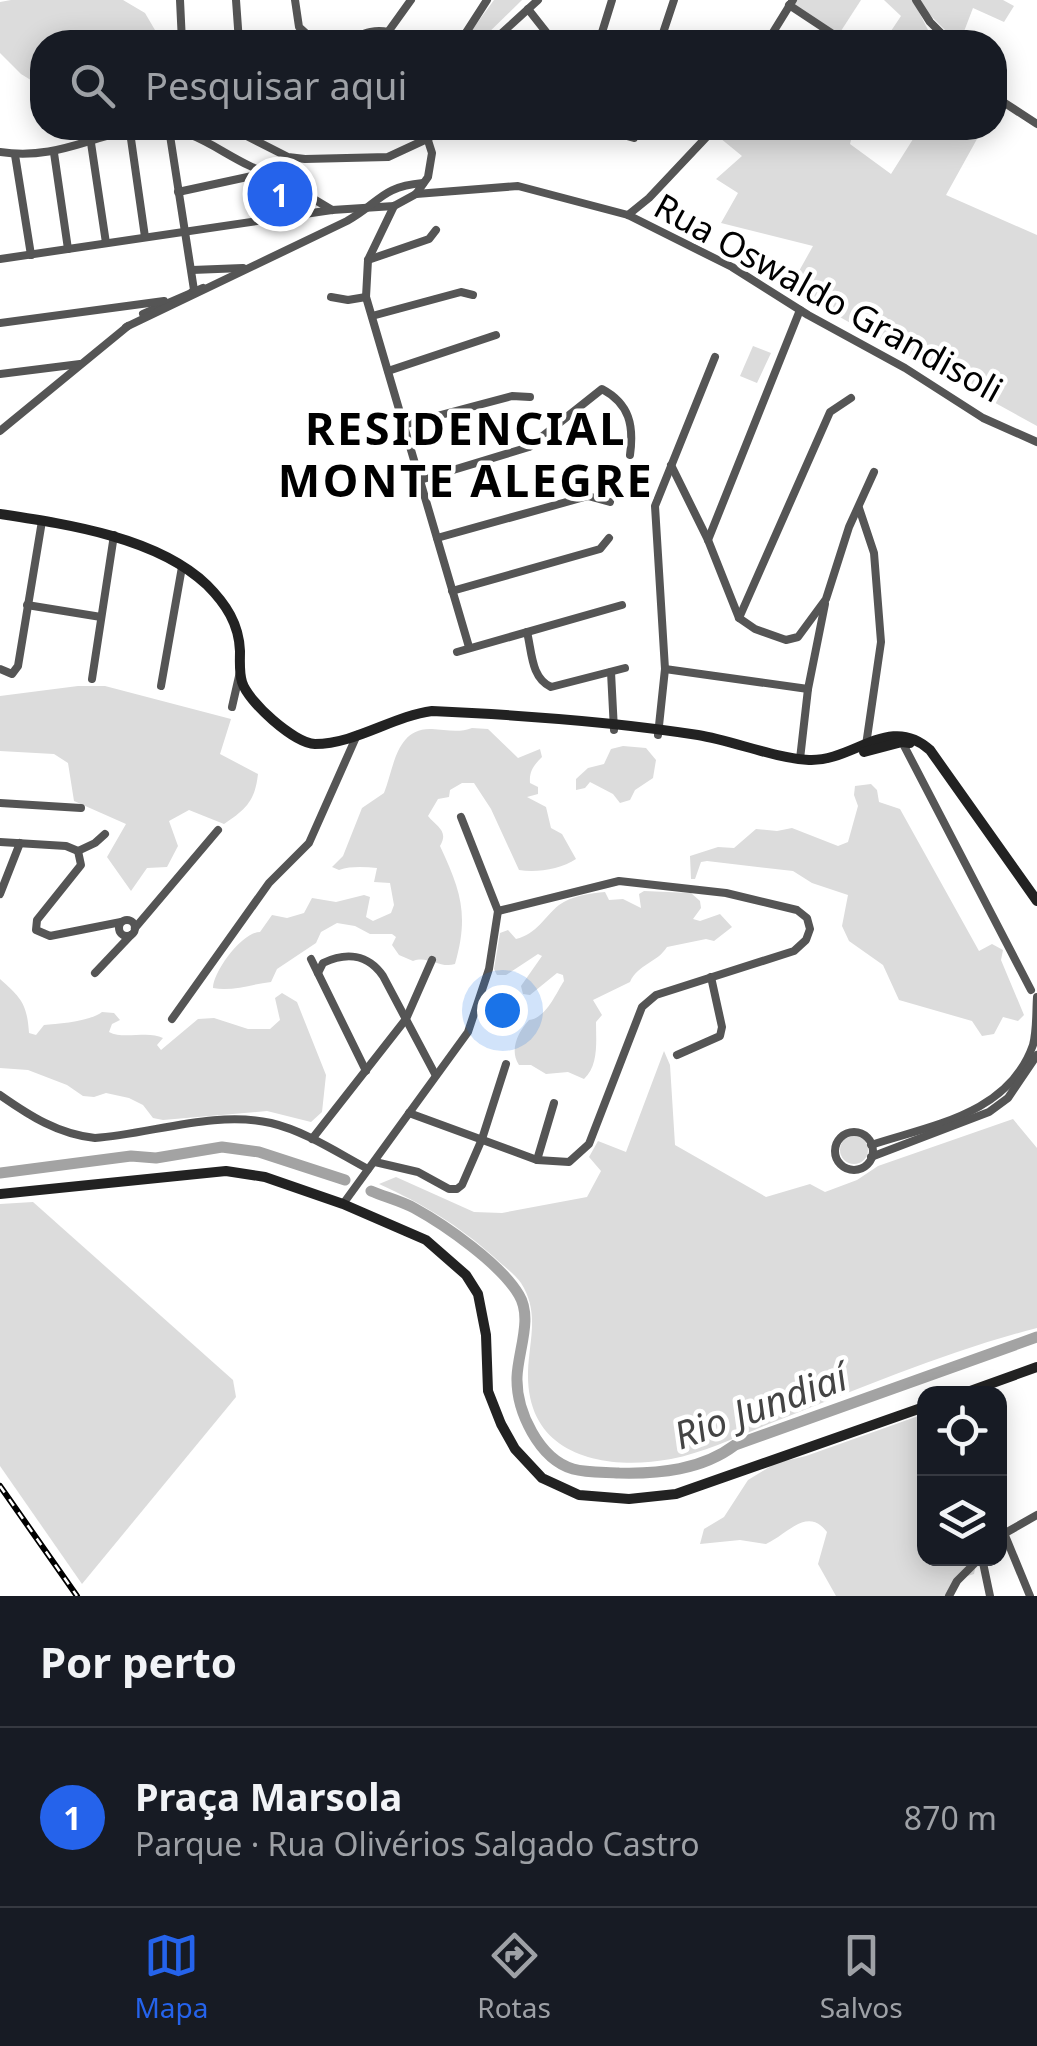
<!DOCTYPE html>
<html lang="pt">
<meta charset="utf-8">
<style>
:root{--surface:#171b24;--page:#242831;--text:#f1f3f6;--muted:#9ea1a6;--line:#363941;--accent:#2563eb}
body{margin:0;font-family:"Noto Sans",sans-serif;background:var(--page);color:var(--text)}
.controls{position:absolute;right:30px;bottom:30px;display:grid;overflow:hidden;border-radius:20px;box-shadow:0 5px 25px #0003}
.controls button{width:90px;height:90px;display:grid;place-items:center;padding:0;border:0;border-bottom:2px solid var(--line);background:var(--surface);color:var(--text);font:50px sans-serif}
.you{position:absolute;left:502px;top:1010px;width:35px;height:35px;margin:-25px;border:8px solid #fff;border-radius:50%;background:#1a73e8;box-shadow:0 0 0 15px #1a73e833}
.badge{display:grid;place-items:center;width:65px;height:65px;border-radius:50%;background:var(--accent);color:#fff;font-size:32px;font-weight:700}
.pin{position:absolute;translate:-50% -50%;border:5px solid #fff;box-shadow:0 2px 10px #0006}
.list{margin:0;padding:0;list-style:none}
h2{display:flex;justify-content:space-between;align-items:center;height:130px;margin:0;padding:0 40px;font-size:42px}
h2 small{font-size:32px;font-weight:400;color:var(--muted)}
.list li{display:grid;grid-template-columns:65px 1fr auto;gap:30px;align-items:center;box-sizing:border-box;height:180px;padding:0 40px;border-top:2px solid var(--line)}
.list b{display:block;font-size:38px;white-space:nowrap}
.list p{margin:0;font-size:32px;white-space:nowrap;color:var(--muted)}
.list em{font-size:32px;font-style:normal;color:var(--muted)}
.icon{flex:none;width:55px;height:55px;fill:none;stroke:currentColor;stroke-width:2;stroke-linecap:round;stroke-linejoin:round}
.map{position:relative;flex:none;width:1037px;height:1596px;overflow:hidden}
.search{position:absolute;background:var(--surface);box-shadow:0 5px 25px #0003;left:30px;right:30px;top:30px;height:110px;display:flex;align-items:center;gap:25px;box-sizing:border-box;padding:0 35px;border-radius:40px;color:var(--muted);font-size:38px}
.sheet{height:310px;background:var(--surface)}
nav{display:flex;justify-content:space-around;align-items:center;box-sizing:border-box;height:140px;border-top:2px solid var(--line);background:var(--surface);font-size:28px;color:var(--muted)}
nav a{display:grid;justify-items:center;gap:5px}
nav .on{color:var(--accent)}
.map>svg:first-child{display:block}
.green{fill:#dcdcdc}
.lines{fill:none;stroke-linecap:round;stroke-linejoin:round}
.river{stroke:#a3a3a3;stroke-width:11}
.minor{stroke:#555;stroke-width:8}
.secondary{stroke:#222;stroke-width:10}
.rail-casing{stroke:#000;stroke-width:6}
.rail{stroke:#fff;stroke-width:2.5;stroke-dasharray:8;stroke-linecap:butt}
.labels{text-anchor:middle;dominant-baseline:central;stroke-width:9;stroke-linejoin:round;paint-order:stroke}
.street-label{font-size:35px;fill:#000;stroke:#fff}
.water-label{font-size:38px;font-style:italic;fill:#444;stroke:#fff}
.district-label{font-size:45px;font-weight:bold;letter-spacing:2.5px;fill:#000;stroke:#fff}
</style>
<div class="map">
<svg width="1037" height="1596" viewBox="0 0 1037 1596">
<rect width="100%" height="100%" fill="#fff"/>
<g class="green">
<path d="M11 0H123L145 13 162 42H42V87L21 74 0 53V2Z"/>
<path d="M494 0H522L479 42H463Z"/>
<path d="M797 0H861L839 34 793 5Z"/>
<path d="M884 0H913L928 30C912 42 907 45 889 34L901 16Z"/>
<path d="M921 0H1003L1014 6 1004 22 973 8 963 34 978 42H957L923 8Z"/>
<path d="M727 128H854L850 144 891 174 920 128H981L982 130 946 195 1037 235V426L789 289 813 246 721 223 738 193 716 179 742 156 720 138Z"/>
<path d="M270 180 319 206 269 213 263 182Z"/>
<path d="M753 346 771 353 757 383 740 376Z"/>
<path d="M78 686H105L231 719 220 754 258 774C255 801 246 809 224 824L189 810 169 821 178 846 167 867 147 868 131 891 107 857 126 824 74 801 68 763 54 754 0 751V696Z"/>
<path d="M472 728 488 729 518 758 540 749 542 757C534 765 529 771 530 783L538 787V794L527 797 546 807 551 828 562 834 576 859C561 869 537 873 519 870L491 809 474 783H462L450 790 449 797 438 799 428 816C437 827 449 831 440 846 461 891 469 915 455 964 440 969 428 955 413 961L399 955 392 945 396 937 392 934H370L355 926 337 923 321 932 316 943 277 969 271 982C252 984 231 992 213 988 213 972 242 932 260 932L272 915 287 918 304 913 312 898 336 902 364 895 370 897 366 917 373 921 391 913 394 905 390 883 374 882 377 868C364 867 351 866 339 870L332 867 343 856 362 808 384 793C394 768 396 727 432 729 445 730 460 733 472 728Z"/>
<path d="M623 746 646 748 656 760 653 778 635 790 630 800 620 803 613 794 590 782 585 788 576 790V779L588 768 604 764 611 749Z"/>
<path d="M871 784 877 790 879 802 900 809 979 951 992 944 1003 950 1001 960 1024 1015 1018 1021 1003 1017 994 1034 982 1036 972 1021 899 1000 883 965 849 941 842 926 848 895 812 883 793 871 707 861 701 862 695 879H691L690 856 718 847 734 848 756 829 777 831 792 828 838 846 848 842 858 806 854 795 855 786Z"/>
<path d="M644 891 691 893 700 901 701 908 693 919 700 921 720 914 732 927 714 941 706 939 667 947C657 963 638 964 630 982L593 1000 602 1015 596 1022C596 1041 599 1065 584 1079L568 1072 546 1074 531 1065H519C509 1050 518 1032 529 1020 546 1018 555 995 564 981L563 975 557 973 530 995 523 994 521 986 542 956 538 954 506 975H497L494 969 500 933 508 930 516 939C537 934 544 917 559 905 571 896 591 893 605 892L609 900 623 899 641 908 639 894Z"/>
<path d="M0 979C21 998 27 1003 29 1033L36 1035 44 1025C59 1024 91 1021 102 1012L114 1013 120 1020 112 1024 109 1032C124 1040 148 1030 163 1038L157 1045 161 1050 198 1019 214 1018 248 1029H270L280 1020 275 998 282 993 297 1002 326 1075 322 1112 311 1122 267 1111 163 1120 153 1118 143 1105 129 1098 106 1093 94 1097 83 1096 67 1085 28 1070 0 1068Z"/>
<path d="M664 1051 670 1065 675 1145 766 1197 810 1184 825 1192 857 1180 878 1166 1013 1119 1037 1148V1328C948 1351 864 1387 779 1420 745 1433 707 1452 671 1459 604 1471 526 1456 528 1372 529 1340 540 1313 521 1283 515 1274 502 1265 494 1257 458 1225 423 1204 379 1184L396 1177 474 1212 502 1213 587 1197 601 1171 589 1157 598 1141 626 1152Z"/>
<circle cx="854" cy="1150" r="14"/>
<path d="M33 1202 233 1380 236 1397 82 1584 0 1466V1204Z"/>
<path d="M924 1414V1558L977 1559 974 1574 958 1579 948 1596H836L818 1564 827 1532C807 1506 788 1534 766 1544L740 1540 700 1544 704 1529 724 1517 748 1480 776 1463 806 1456Z"/>
</g>
<g class="lines">
<g class="river">
<path d="M0 1173 131 1156 156 1158 222 1147 259 1152 345 1180"/>
<path d="M371 1191C385 1197 401 1201 414 1208 445 1225 501 1264 519 1295 533 1318 518 1351 517 1377 516 1411 539 1459 573 1469 587 1473 605 1472 619 1473 659 1474 702 1470 735 1445L1037 1337"/>
</g>
<g class="minor">
<path d="M180 0 182 42"/>
<path d="M236 0 239 42"/>
<path d="M295 0 299 27C335 64 356 24 388 32"/>
<path d="M916 0 930 22 950 42"/>
<path d="M789 5 845 42"/>
<path d="M528 9 554 42"/>
<path d="M388 32 411 0"/>
<path d="M460 42 487 0"/>
<path d="M492 42 538 0"/>
<path d="M599 42 612 0"/>
<path d="M660 42 674 0"/>
<path d="M767 42 793 0"/>
<path d="M994 96 1037 124"/>
<path d="M231 128 288 157 305 159 388 157 429 138 438 128"/>
<path d="M598 128 634 138"/>
<path d="M169 129 194 290 191 293"/>
<path d="M130 132 145 237"/>
<path d="M91 143 106 243"/>
<path d="M0 152C62 161 96 131 151 128 189 125 218 151 250 166 279 179 305 193 332 210"/>
<path d="M54 153 68 249"/>
<path d="M15 155 31 255"/>
<path d="M300 189 302 214"/>
<path d="M178 192 266 173"/>
<path d="M416 194 518 186 628 215 732 267 808 315 905 368 983 418 1037 442"/>
<path d="M394 206 368 260 366 297 469 647"/>
<path d="M628 215 649 198 715 128"/>
<path d="M0 259 332 210 394 206 416 194 428 177 432 153 424 128"/>
<path d="M368 260 429 239 436 230"/>
<path d="M192 270 243 268"/>
<path d="M331 297 348 300 366 297"/>
<path d="M143 314 203 288"/>
<path d="M372 316 461 292 473 295"/>
<path d="M0 323 164 301"/>
<path d="M126 327 347 221C381 202 380 187 423 183"/>
<path d="M388 371 496 335"/>
<path d="M0 374 80 364"/>
<path d="M403 425 512 396 530 397"/>
<path d="M0 431 128 326"/>
<path d="M671 465 708 540 739 618 755 629 786 640 798 637 826 599 849 527 874 472"/>
<path d="M420 480 529 447 602 389C630 404 634 426 630 455"/>
<path d="M859 508 874 553 881 642 866 745"/>
<path d="M437 538 588 496 610 502"/>
<path d="M708 540 800 310"/>
<path d="M452 591 600 549 609 538"/>
<path d="M27 605 101 617"/>
<path d="M739 618 830 412 851 398"/>
<path d="M527 632C532 652 531 678 551 687L625 668"/>
<path d="M457 652 622 605"/>
<path d="M0 669 12 674 18 666 42 521"/>
<path d="M665 669 808 689"/>
<path d="M611 672 614 730"/>
<path d="M92 679 114 535"/>
<path d="M161 686 182 567"/>
<path d="M232 707 240 672"/>
<path d="M658 735 665 669 655 506 715 357"/>
<path d="M901 740 1031 990"/>
<path d="M800 759 808 689 825 604"/>
<path d="M0 803 81 808"/>
<path d="M461 817 498 911"/>
<path d="M0 842 66 846 78 851"/>
<path d="M78 851 81 865 37 920 36 930 50 936 121 922"/>
<path d="M78 851 95 843 105 834"/>
<path d="M0 894 20 843"/>
<circle cx="127" cy="928" r="8"/>
<path d="M135 928 218 830"/>
<path d="M311 959 366 1071"/>
<path d="M95 973 131 935"/>
<path d="M318 973 323 963C346 952 368 954 383 976L435 1074"/>
<path d="M172 1019 269 883 309 843 357 735"/>
<path d="M677 1055 720 1036 722 1027 711 977"/>
<path d="M0 1095C30 1116 58 1134 95 1138 151 1134 215 1110 271 1123 305 1131 338 1153 368 1169"/>
<path d="M409 1113 537 1160 569 1162 589 1144 642 1007 656 995 794 951 806 940 810 929 807 918 797 910 726 893 619 881 498 911"/>
<circle cx="854" cy="1151" r="19"/>
<path d="M312 1139 406 1019 432 960"/>
<path d="M871 1145C932 1125 1009 1114 1033 1045 1037 1030 1036 1012 1037 997"/>
<path d="M871 1157 989 1112 1008 1098 1037 1055"/>
<path d="M537 1160 554 1103"/>
<path d="M375 1162 418 1172 449 1189H457L462 1185 482 1139 506 1064"/>
<path d="M343 1204 468 1032 489 969 498 911"/>
<path d="M1004 1533 1030 1596"/>
<path d="M1000 1536 1037 1515"/>
<path d="M982 1558 990 1596"/>
<path d="M949 1596 957 1581 980 1558"/>
</g>
<g class="secondary">
<path d="M0 514C66 524 157 537 207 585 226 604 239 624 240 651 240 662 239 672 242 682 248 702 294 743 315 744 355 744 393 716 432 711 521 715 610 721 698 735 734 741 774 758 809 760 853 762 890 713 930 750L1037 901"/>
<path d="M864 752 902 742 910 743"/>
<path d="M0 1194 226 1171 265 1177 343 1204 426 1240 466 1275 478 1294 486 1335 488 1391 501 1424 515 1449 542 1478 579 1495 629 1499 676 1494 924 1407"/>
<path d="M962 1394 1037 1367"/>
</g>
<g class="rail-casing">
<path id="rail" d="M0 1486 77 1596"/>
</g>
<use href="#rail" class="rail"/>
</g>
<g class="labels">
<g class="street-label">
<text transform="translate(829 297) rotate(29)">Rua Oswaldo Grandisoli</text>
</g>
<g class="water-label">
<text transform="translate(760 1405) rotate(-20)">Rio Jundiaí</text>
</g>
<g class="district-label">
<text x="466" y="427">RESIDENCIAL<tspan x="466" dy="52">MONTE ALEGRE</tspan></text>
</g>
</g>
</svg>
<div class="controls">
<button><svg class="icon" aria-label="locate" viewBox="0 0 24 24"><circle cx="12" cy="12" r="6"/><path d="M12 2v4M12 18v4M2 12h4M18 12h4"/></svg></button>
<button><svg class="icon" aria-label="layers" viewBox="0 0 24 24"><path d="M12 4l9 5-9 5-9-5zM3 14l9 5 9-5"/></svg></button>
</div>
<div class="you"></div>
<div class="pin badge" style="left:280px;top:194px">1</div>
<div class="search"><svg class="icon" aria-label="search" viewBox="0 0 24 24"><circle cx="10" cy="10" r="6"/><path d="M15 15l6 6"/></svg>Pesquisar aqui</div>
</div>
<section class="sheet">
<h2>Por perto<small></small></h2>
<ul class="list">
<li><span class="badge">1</span><div><b>Praça Marsola</b><p>Parque · Rua Olivérios Salgado Castro</p></div><em>870 m</em></li>
</ul>
</section>
<nav>
<a class="on"><svg class="icon" aria-label="map" viewBox="0 0 24 24"><path d="M3 6l6-2 6 2 6-2v14l-6 2-6-2-6 2zM9 4v14M15 6v14"/></svg>Mapa</a>
<a><svg class="icon" aria-label="directions" viewBox="0 0 24 24"><path d="M12 3l9 9-9 9-9-9zM9 14v-3h6M13 9l2 2-2 2"/></svg>Rotas</a>
<a><svg class="icon" aria-label="saved" viewBox="0 0 24 24"><path d="M7 4h10v16l-5-4-5 4z"/></svg>Salvos</a>
</nav>
